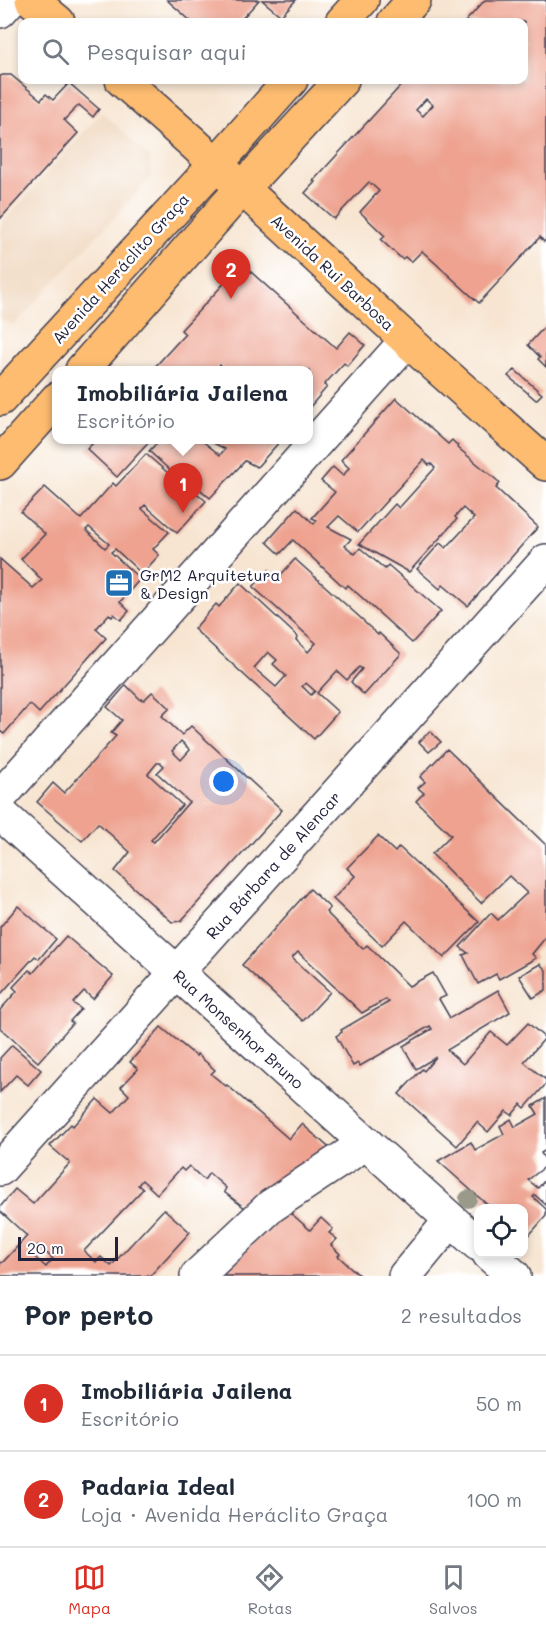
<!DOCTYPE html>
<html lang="pt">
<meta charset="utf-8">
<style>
:root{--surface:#fff;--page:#f6f6f7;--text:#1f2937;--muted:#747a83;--line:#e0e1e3;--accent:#d93025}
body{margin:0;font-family:Mali,sans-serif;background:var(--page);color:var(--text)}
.controls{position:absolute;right:18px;bottom:18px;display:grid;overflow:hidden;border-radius:12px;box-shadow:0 3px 9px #0003}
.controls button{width:54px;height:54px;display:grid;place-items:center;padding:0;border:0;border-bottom:2px solid var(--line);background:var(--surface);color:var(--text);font:30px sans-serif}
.scale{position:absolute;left:18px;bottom:15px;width:100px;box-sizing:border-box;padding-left:6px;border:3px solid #22223b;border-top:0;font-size:16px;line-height:21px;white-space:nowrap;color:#22223b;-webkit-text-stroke:4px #fff;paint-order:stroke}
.you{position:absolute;left:224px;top:782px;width:21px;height:21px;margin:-15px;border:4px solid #fff;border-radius:50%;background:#1a73e8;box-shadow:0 0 0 9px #1a73e833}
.badge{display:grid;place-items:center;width:39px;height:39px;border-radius:50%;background:var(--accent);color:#fff;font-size:20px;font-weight:700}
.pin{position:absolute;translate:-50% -50px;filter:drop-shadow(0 2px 3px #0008)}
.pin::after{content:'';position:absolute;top:32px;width:21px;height:18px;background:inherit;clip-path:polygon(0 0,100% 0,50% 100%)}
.popup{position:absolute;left:52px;top:366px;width:261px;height:78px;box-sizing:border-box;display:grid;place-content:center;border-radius:12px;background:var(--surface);filter:drop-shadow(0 2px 4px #0005);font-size:20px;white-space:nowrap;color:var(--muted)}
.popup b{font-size:22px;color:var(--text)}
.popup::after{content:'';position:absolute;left:50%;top:100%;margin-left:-12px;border:12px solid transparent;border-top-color:var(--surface)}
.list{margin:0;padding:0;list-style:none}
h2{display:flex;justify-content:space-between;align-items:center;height:78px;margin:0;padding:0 24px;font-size:26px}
h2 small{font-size:20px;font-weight:400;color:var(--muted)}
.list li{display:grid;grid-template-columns:39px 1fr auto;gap:18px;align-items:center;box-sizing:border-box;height:96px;padding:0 24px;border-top:2px solid var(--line)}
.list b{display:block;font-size:22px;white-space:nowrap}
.list p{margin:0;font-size:20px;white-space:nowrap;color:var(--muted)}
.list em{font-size:20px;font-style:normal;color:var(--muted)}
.icon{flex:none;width:33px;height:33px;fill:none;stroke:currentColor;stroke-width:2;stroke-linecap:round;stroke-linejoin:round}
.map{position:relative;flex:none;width:546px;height:1276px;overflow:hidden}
.search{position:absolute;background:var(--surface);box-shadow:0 3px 9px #0003;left:18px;right:18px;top:18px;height:66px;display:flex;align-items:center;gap:15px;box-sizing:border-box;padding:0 21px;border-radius:12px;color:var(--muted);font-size:22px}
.sheet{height:270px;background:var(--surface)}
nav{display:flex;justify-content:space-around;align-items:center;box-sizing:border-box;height:84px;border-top:2px solid var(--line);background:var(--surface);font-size:16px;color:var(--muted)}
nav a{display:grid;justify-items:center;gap:3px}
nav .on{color:var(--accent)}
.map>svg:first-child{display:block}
.built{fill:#efd6bc}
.building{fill:#eea28f;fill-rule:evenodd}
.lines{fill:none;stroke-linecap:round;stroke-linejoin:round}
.minor-casing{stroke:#423f52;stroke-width:36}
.major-casing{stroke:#423f52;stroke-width:36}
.minor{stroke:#fff;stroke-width:33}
.major{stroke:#fdbc70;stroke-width:33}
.tree{fill:#9a9a8a}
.labels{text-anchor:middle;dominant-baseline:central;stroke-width:5;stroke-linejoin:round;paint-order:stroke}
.street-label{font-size:16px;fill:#22223b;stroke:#fff}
.poi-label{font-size:16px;fill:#22223b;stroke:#fff;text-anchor:start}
</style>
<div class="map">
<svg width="546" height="1276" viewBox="0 0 546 1276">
<rect width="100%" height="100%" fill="#fff"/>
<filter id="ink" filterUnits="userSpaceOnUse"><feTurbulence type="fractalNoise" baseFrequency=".0167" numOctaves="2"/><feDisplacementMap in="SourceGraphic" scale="12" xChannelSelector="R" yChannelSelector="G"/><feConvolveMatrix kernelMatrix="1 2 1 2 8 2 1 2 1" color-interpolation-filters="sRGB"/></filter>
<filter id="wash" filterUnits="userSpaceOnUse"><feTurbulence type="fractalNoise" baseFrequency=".008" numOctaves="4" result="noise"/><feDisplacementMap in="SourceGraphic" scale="24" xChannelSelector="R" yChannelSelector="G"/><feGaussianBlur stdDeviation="1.35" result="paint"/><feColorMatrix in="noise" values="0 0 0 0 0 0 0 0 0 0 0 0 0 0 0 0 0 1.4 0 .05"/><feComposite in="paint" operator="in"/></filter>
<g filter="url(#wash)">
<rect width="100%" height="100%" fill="#f7e5d1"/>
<path class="built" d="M102 112 150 157 151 178 14 325 0 319V225Z"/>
<g id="blocks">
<g class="building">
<path d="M167 0H259L239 22H192Z"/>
<path d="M262 0H296L281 16Z"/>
<path d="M485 0H546V240L544 242 540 237 479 303 422 251 411 262 405 257 402 259 381 240 385 236 360 212 379 191 369 182 334 219 305 193 315 182 313 181 406 80H524V22H465ZM426 99 433 105 423 116 416 110Z"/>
<path d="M3 75H11L41 100 46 94 53 100 69 83 99 109 93 117 79 105 64 120 78 133 0 219V76Z"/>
<path d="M242 264 336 348 350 332 365 345 347 366 344 363 324 385 327 387 309 408V370H221L223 369 220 365 215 370H152L185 334 181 330Z"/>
<path d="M546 325V367L538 359 540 357 528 345Z"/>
<path d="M515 370 542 394 536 400 508 376Z"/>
<path d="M396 398 448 444 452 440 458 446 457 447 492 476 500 483 496 488 538 527 468 606 443 585 440 589 417 569 440 543 446 548 474 518 463 508 455 517 457 519 409 572 359 544 395 504 399 508 435 468 431 464 429 465 424 460 358 532 339 516 328 527 351 539 345 546 355 554 360 548 385 569 388 565 441 611 412 643 348 585 345 588 293 540 280 554 267 542 297 508 314 524 317 520 312 518 335 492 321 481 333 467 343 476 349 468 341 460Z"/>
<path d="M96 440H151L117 477 87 449Z"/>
<path d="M160 440H201L220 455 225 449 208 440H281L257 467 245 461 210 498 179 471 175 475 149 451Z"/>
<path d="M146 454 184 487 186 484 206 501 177 533 145 505 142 509 169 532 153 549 159 555 142 574 115 549 111 552 140 579 120 602 129 611 121 620 114 614 112 617 109 614 96 629 106 638 39 713 30 704 4 734 0 731V559L33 588 42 580 21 559 45 534 21 512 45 487 81 519 113 483 116 486ZM89 527 109 544 105 548 86 530Z"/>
<path d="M295 559 364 621V622L378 635 379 633 401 654 364 695 351 682 362 669 359 667 347 680 337 671 317 693 338 712 314 739 194 629 216 604 219 607 240 583 298 637 296 640 308 652 316 643 253 587 269 570 278 578ZM268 652 277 660 273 664 286 676 276 687 254 668ZM306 683 315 691 311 695 302 686Z"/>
<path d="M126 685 141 700 142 699 144 700 152 692 170 708 162 716 182 735 191 726 282 810 181 921 172 922 115 871 130 852 98 823 82 841 37 802 53 783 64 793 116 736 111 733 122 720 107 707ZM181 741 190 750 181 760 172 751ZM157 763H161L164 766 157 773 189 802 154 842 151 840 182 805 148 774Z"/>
<path d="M430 731 441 742 429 752 419 742Z"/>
<path d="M447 749 546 845V937L532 954 536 958 499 979 496 974 478 984 463 955 468 953 460 947 491 913 498 920 527 893 509 876 481 903 432 854 451 835 416 801 424 793 418 788 425 782 420 777Z"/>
<path d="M378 836 395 852 399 847 479 922 444 958 406 921 382 946 333 899 355 876 347 868Z"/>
<path d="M310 889 330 908 326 912 363 949 367 945 409 986 433 973 446 996 439 999 450 1018 498 990 510 1012 447 1050 463 1064 491 1032 507 1045 528 1023 545 1038 524 1062 545 1079 546 1077V1084L525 1108 521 1104 512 1115 506 1111 488 1132 477 1122 457 1146 399 1094 422 1069 424 1071 436 1057 416 1069 403 1046 432 1029 430 1026 360 1066 358 1063 353 1066 336 1036 342 1032 341 1030 389 1002 386 999 362 1013 298 952 292 958 330 992 303 1021 242 965Z"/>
<path d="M18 906 56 939 39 959 35 956 0 995V927Z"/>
<path d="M66 936 113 976 93 999 84 991 73 1003 81 1009 70 1021 73 1023 38 1062 0 1028V1010L17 991 13 987 29 970 33 973Z"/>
<path d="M540 964 546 970V990L533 998 519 976Z"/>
<path d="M161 1027 196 1056 197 1054 215 1070 211 1074 226 1086 227 1085 289 1139 302 1124 335 1153 249 1211 224 1192 226 1188 209 1173 204 1180 189 1166 184 1171 181 1168 157 1194 142 1180 138 1185 143 1189 84 1251 96 1262 101 1257 111 1266 164 1209 190 1232 150 1276H0V1263L3 1262 27 1236 0 1211V1207L15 1189 33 1204 70 1163 50 1146 71 1124 73 1126 97 1099 113 1113 129 1095 121 1087 138 1069 130 1062ZM38 1245 53 1259 46 1267 30 1253Z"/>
<path d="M12 1045 41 1070 28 1085 16 1075 0 1092V1058Z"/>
<path d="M546 1098V1150L541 1153 546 1161V1166L528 1180 538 1188 546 1179V1205L535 1195 533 1197 546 1209V1216L525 1240 524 1238V1208H491L438 1161 471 1142 475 1150 504 1134 500 1126 511 1119 515 1127 538 1114 533 1106Z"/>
<path d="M285 1208 310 1230 321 1218 333 1229 329 1233 337 1239 331 1245 340 1254 338 1256 360 1276H222Z"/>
</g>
</g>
</g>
<g filter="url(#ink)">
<use href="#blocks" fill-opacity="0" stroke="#423f52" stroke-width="1.5"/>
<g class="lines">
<g class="minor-casing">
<g id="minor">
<path d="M0 11 10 0"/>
<path d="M0 797 407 340"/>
<path d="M0 813 478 1244"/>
<path d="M0 1169 546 561"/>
<path d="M489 1254 514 1276"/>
<path d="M197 1276 271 1206 366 1143"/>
<path d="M405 1276 451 1220"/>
</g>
</g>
<g class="major-casing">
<g id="major">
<path d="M32 0 58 22"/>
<path d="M342 22 362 0"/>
<path d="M394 22 414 0"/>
<path d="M122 80 191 141 407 340 546 464"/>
<path d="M82 370 228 204 342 80"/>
<path d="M0 399 226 153 291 80"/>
<path d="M0 463 57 399"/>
</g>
</g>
<use href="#minor" class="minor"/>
<use href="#major" class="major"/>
</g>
<circle class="tree" cx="468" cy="1199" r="9"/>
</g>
<defs>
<g id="office-square" transform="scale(1.5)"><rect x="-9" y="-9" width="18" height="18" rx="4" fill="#1f6fb2" stroke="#fff"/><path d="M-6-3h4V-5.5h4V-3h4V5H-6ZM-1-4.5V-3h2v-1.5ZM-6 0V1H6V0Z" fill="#fff"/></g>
</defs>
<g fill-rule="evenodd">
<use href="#office-square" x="119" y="583"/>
</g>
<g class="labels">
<g class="street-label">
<text transform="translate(120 268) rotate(-48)">Avenida Heráclito Graça</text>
<text transform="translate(333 272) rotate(43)">Avenida Rui Barbosa</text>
<text transform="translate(273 865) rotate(-48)">Rua Bárbara de Alencar</text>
<text transform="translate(239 1029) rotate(42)">Rua Monsenhor Bruno</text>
</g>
<g class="poi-label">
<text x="140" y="574">GrM2 Arquitetura<tspan x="140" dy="18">&amp; Design</tspan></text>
</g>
</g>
</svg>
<div class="controls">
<button><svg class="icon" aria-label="locate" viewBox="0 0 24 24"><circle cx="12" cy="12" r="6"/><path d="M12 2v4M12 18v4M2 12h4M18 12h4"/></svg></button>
</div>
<div class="scale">20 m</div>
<div class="you"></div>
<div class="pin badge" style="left:183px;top:513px">1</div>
<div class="popup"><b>Imobiliária Jailena</b>Escritório</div>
<div class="pin badge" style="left:231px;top:299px">2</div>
<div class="search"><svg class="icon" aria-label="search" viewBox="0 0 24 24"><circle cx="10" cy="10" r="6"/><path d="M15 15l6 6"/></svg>Pesquisar aqui</div>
</div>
<section class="sheet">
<h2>Por perto<small>2 resultados</small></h2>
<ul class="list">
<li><span class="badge">1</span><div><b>Imobiliária Jailena</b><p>Escritório</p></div><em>50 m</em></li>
<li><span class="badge">2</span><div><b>Padaria Ideal</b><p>Loja · Avenida Heráclito Graça</p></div><em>100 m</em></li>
</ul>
</section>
<nav>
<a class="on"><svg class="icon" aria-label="map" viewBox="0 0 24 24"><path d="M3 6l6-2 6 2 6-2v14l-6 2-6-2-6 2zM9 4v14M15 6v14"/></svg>Mapa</a>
<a><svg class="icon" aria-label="directions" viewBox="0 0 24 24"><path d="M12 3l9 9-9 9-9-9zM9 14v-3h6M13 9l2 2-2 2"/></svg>Rotas</a>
<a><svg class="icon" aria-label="saved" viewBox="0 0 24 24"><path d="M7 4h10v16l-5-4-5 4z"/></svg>Salvos</a>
</nav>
